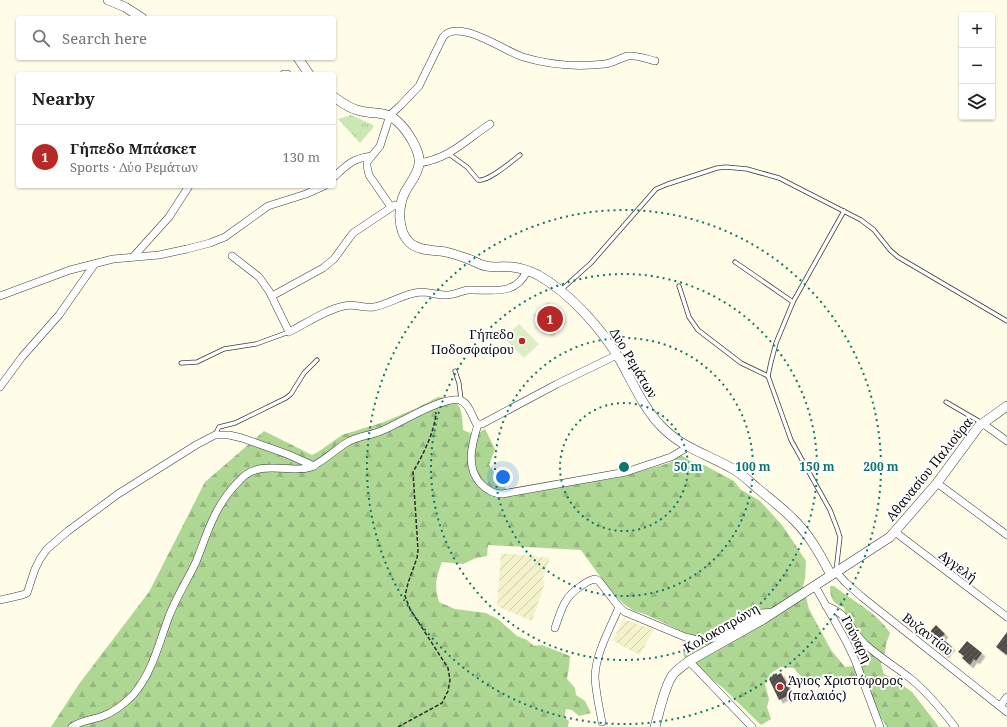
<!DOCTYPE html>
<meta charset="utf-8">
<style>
:root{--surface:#fff;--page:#f2f2f2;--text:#202124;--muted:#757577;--line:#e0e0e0;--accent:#b62926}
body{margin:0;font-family:"Noto Serif",serif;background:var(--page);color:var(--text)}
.controls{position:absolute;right:12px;top:12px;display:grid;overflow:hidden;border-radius:4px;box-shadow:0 1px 3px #0004}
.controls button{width:36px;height:36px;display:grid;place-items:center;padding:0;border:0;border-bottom:1px solid var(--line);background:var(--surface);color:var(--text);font:20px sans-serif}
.you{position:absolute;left:503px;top:477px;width:14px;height:14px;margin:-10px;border:3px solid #fff;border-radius:50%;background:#1a73e8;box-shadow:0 0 0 6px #1a73e833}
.badge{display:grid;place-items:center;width:26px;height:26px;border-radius:50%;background:var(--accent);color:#fff;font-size:13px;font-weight:700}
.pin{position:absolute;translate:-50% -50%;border:2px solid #fff;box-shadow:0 1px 4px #0006}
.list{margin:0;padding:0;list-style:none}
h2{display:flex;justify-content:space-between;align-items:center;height:52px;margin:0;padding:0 16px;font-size:17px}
h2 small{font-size:13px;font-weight:400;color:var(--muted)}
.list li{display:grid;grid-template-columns:26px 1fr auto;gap:12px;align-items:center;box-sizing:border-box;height:64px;padding:0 16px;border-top:1px solid var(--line)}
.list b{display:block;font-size:15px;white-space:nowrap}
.list p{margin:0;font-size:13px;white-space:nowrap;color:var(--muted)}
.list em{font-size:13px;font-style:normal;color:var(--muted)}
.icon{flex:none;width:22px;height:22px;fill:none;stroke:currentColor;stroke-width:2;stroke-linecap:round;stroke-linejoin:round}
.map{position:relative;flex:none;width:1007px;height:727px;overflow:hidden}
.search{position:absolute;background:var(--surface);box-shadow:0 1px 3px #0004;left:16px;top:16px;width:320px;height:44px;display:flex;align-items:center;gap:10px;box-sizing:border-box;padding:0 14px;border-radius:4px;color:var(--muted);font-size:15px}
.panel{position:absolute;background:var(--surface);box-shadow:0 1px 3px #0004;left:16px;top:72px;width:320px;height:116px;border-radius:4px}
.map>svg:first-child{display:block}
.farmland{fill:url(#farmland-furrows)}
.forest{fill:url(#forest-firs)}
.park{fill:url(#park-tufts)}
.pitch{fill:#ddeec5}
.building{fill:url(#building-hatch);filter:url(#shadow)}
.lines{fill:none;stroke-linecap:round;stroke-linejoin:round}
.service-casing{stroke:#3d3d3d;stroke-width:5}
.minor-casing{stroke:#3d3d3d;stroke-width:8}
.tertiary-casing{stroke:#3d3d3d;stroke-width:10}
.path{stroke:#2c2c2c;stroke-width:1.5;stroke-dasharray:4 2;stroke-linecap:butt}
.service{stroke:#fff;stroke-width:3.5}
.minor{stroke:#fff;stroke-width:7}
.tertiary{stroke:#fff;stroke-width:9}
.ring{fill:none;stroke:#0f766e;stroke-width:2;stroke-dasharray:2 4}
.poi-dot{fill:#b62926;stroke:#fff;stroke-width:1.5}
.labels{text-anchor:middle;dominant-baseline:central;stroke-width:4;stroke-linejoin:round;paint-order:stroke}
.poi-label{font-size:13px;fill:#0a0a0a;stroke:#fff;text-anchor:end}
.street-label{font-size:13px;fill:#0a0a0a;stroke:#fff}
.centre{fill:#0f766e;stroke:#fff;stroke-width:2}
.ring-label{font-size:12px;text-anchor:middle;font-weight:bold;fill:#0f766e;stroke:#fff;stroke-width:4;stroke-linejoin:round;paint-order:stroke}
</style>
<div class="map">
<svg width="1007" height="727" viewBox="0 0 1007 727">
<defs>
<pattern id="farmland-furrows" width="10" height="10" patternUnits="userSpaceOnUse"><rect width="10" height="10" fill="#f3f2ca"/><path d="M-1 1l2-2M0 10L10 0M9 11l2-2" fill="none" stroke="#cfceac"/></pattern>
<pattern id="forest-firs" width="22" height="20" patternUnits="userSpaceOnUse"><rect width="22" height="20" fill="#add793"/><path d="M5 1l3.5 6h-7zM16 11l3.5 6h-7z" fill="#94b77d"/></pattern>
<pattern id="park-tufts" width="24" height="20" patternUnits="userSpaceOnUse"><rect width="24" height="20" fill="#cbe7b4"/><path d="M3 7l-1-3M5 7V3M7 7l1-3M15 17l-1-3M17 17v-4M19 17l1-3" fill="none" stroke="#adc599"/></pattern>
<pattern id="building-hatch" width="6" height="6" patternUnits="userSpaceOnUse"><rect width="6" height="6" fill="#534c47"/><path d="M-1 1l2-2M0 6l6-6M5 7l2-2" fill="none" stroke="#67615d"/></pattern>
<filter id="shadow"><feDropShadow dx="3.5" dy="3.5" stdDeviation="0" flood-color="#0004"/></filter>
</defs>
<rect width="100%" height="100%" fill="#fffce8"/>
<g class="farmland">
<path d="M501 553 550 558 542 581 545 582 532 621 497 606Z"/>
<path d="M623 619 654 630 647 641 640 655 613 641Z"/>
</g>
<path class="forest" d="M438 397C462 398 462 410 463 430L475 435 485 429 495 449 489 465 511 496 621 477 669 463 681 455 690 461 702 464 734 481 740 489 760 501 782 525 806 561 805 579 803 586 809 609 831 650 845 667 869 665V652C857 640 845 624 844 607 832 604 830 597 830 586H834C852 601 877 612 890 633L886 644 885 653 881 664 884 674 899 681 905 687 912 692 939 727H887L874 707 864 679 845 678H824L813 683C804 679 799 676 794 668L781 667 774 671 770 674 765 684 769 699 767 707 771 719 761 725 722 687 706 675 694 661 685 659C681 650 683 642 690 635L647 615 634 611 625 605 609 589 581 550 488 545 487 556 476 558 463 564 442 562C436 578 434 585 439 602L455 609 486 613 498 619 517 636 527 640 534 646 542 645 570 656 569 667 567 679 575 688 576 695 585 701 591 713 579 716 572 710 566 709 564 717 569 721 568 727H51L79 684 149 592 205 482 264 431 312 455 318 452 342 435 384 422 417 408Z"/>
<path class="park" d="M351 115 373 125V128L360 143 338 119Z"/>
<g class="pitch">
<path d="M548 302 567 322 552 337 533 316Z"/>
<path d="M519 324 539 344 524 358 504 338Z"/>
</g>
<g class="building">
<path d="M936 625 945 634 936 643 927 635Z"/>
<path d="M1007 632V655L996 647Z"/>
<path d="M943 639 952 647 945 655 936 647Z"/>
<path d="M967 641 982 653 976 661 974 659 970 665 962 658 964 656 958 652Z"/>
<path d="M781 673 792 694 779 700 769 679 772 677 773 674 777 675Z"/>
</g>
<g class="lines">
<g class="service-casing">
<g id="service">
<path d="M449 154 467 167 478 180C488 182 511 162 520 155"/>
<path d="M735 262 793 302"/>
<path d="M679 286 689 317 698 330 741 363 768 376"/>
<path d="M561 290 591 263 656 189 668 184 717 168 726 167 747 169 779 178 861 220 874 230 890 250 898 257 1007 321"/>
<path d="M181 363 197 362 224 349 256 344 289 332"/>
<path d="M455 371 459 383 461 400"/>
<path d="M946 402 982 423"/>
<path d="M215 435 219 427 235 423 286 398 291 394 304 373 317 360"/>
<path d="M836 571 840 537 837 528 830 510 791 440 768 376 771 362 776 343 793 302 844 211"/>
</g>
</g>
<g class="minor-casing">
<g id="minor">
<path d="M284 74H287"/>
<path d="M419 163C449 159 466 140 490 124"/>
<path d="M334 177C348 164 352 159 371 156"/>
<path d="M391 207 369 175 367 166V162L380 146 390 115 401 105 419 86 443 37C457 17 506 52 523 57 549 65 578 67 605 64 613 63 620 58 628 56 636 55 647 59 655 61"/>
<path d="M232 256 259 277 269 291 289 332C307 323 325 310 344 306 354 303 364 309 374 307 390 304 404 293 421 292 429 292 437 295 445 295 453 296 460 291 468 290 491 289 515 297 527 271"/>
<path d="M133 257 169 217 189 186"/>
<path d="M0 296 70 270 113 259 159 255 187 249 210 243 225 237 268 206 306 194 324 186"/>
<path d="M272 296 323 268 334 259 353 233 395 205"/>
<path d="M0 387 22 357 59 315 94 265"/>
<path d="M982 423 1007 441"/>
<path d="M478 424C472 444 465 467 481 484 487 490 493 494 502 494L626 472 671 457 688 447"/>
<path d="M937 483 1007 535"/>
<path d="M895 532 1007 617"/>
<path d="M836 572 846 583 862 597 1007 712"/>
<path d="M815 586 846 641 855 660 880 727"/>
<path d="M0 600 22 595 27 593 35 569 40 559 47 549 68 531 118 494 196 445 215 435H229L242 438 287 454 314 466"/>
<path d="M826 606C849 613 849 630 865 644 879 657 896 667 911 679 928 693 942 710 955 727"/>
<path d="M555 628C561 610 564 597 581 586 585 583 589 580 595 579L599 581 619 607 625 612 685 637 701 641 721 636 761 613 774 612"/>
<path d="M689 661 752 727"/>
<path d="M1000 706 1007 697"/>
<path d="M602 722C599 707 596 693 595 678 595 654 610 629 619 607"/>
<path d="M72 727C81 720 93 720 103 716 114 712 125 703 133 695 152 673 158 646 168 619 175 599 187 581 196 562 202 547 207 531 214 517 220 504 230 490 240 480 254 464 275 468 294 469 300 469 306 469 311 467 324 461 335 450 346 443 357 436 369 436 381 431 399 424 440 397 459 400 468 401 472 416 476 423L478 424H482L557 384 617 355"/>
</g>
</g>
<g class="tertiary-casing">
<g id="tertiary">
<path d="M108 0 125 7 142 18"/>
<path d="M298 58 309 74"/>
<path d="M334 97C341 102 349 108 357 110 372 115 385 110 397 121 407 130 421 151 419 164 418 174 410 183 405 192 398 206 397 230 409 242 418 251 434 250 446 252 454 254 463 257 471 260 476 262 480 265 486 266 494 268 504 266 512 267 521 268 530 271 538 275 570 293 602 329 620 360 633 383 643 407 661 426 682 448 707 454 733 469 742 474 749 481 757 488 769 498 781 507 792 518 809 534 820 554 831 575"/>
<path d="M655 727C659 713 664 688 672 676 676 670 683 666 689 661L762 620 890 537 937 483 979 426 1007 406"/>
</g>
</g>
<path class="path" d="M398 727 442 703 448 691 450 680 448 668 410 609 405 596 408 583 417 558 418 550 413 472C423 455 435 431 436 412"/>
<use href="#service" class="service"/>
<use href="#minor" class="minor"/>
<use href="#tertiary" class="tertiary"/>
</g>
<g class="ring">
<circle cx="624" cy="467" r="64"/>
<circle cx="624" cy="467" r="129"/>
<circle cx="624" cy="467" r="193"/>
<circle cx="624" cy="467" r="257"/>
</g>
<g class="poi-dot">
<circle cx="522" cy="341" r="4"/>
<circle cx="780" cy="687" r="4"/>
</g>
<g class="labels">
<g class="poi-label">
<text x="514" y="334">Γήπεδο<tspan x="514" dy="15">Ποδοσφαίρου</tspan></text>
<text x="788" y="680" text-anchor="start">Άγιος Χριστόφορος<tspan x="788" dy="15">(παλαιός)</tspan></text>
</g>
<g class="street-label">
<text transform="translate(634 363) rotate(59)">Δύο Ρεμάτων</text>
<text transform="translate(929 469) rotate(-51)">Αθανασίου Παλιούρα</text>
<text transform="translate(958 566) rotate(37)">Αγγελή</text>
<text transform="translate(721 628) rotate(-30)">Κολοκοτρώνη</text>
<text transform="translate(928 634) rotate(38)">Βυζαντίου</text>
<text transform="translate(857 639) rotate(63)">Γούναρη</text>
</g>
</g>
<circle cx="624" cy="467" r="6" class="centre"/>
<g class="ring-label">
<text x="688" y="471">50 m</text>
<text x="753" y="471">100 m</text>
<text x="817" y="471">150 m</text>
<text x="881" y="471">200 m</text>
</g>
</svg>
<div class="controls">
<button>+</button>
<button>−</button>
<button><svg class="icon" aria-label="layers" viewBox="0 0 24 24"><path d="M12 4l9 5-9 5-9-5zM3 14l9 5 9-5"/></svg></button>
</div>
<div class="you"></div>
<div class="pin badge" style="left:550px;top:319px">1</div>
<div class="search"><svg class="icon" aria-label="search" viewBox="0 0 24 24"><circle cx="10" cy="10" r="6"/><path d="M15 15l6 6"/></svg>Search here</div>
<section class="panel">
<h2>Nearby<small></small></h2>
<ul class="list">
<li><span class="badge">1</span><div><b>Γήπεδο Μπάσκετ</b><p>Sports · Δύο Ρεμάτων</p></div><em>130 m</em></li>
</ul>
</section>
</div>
